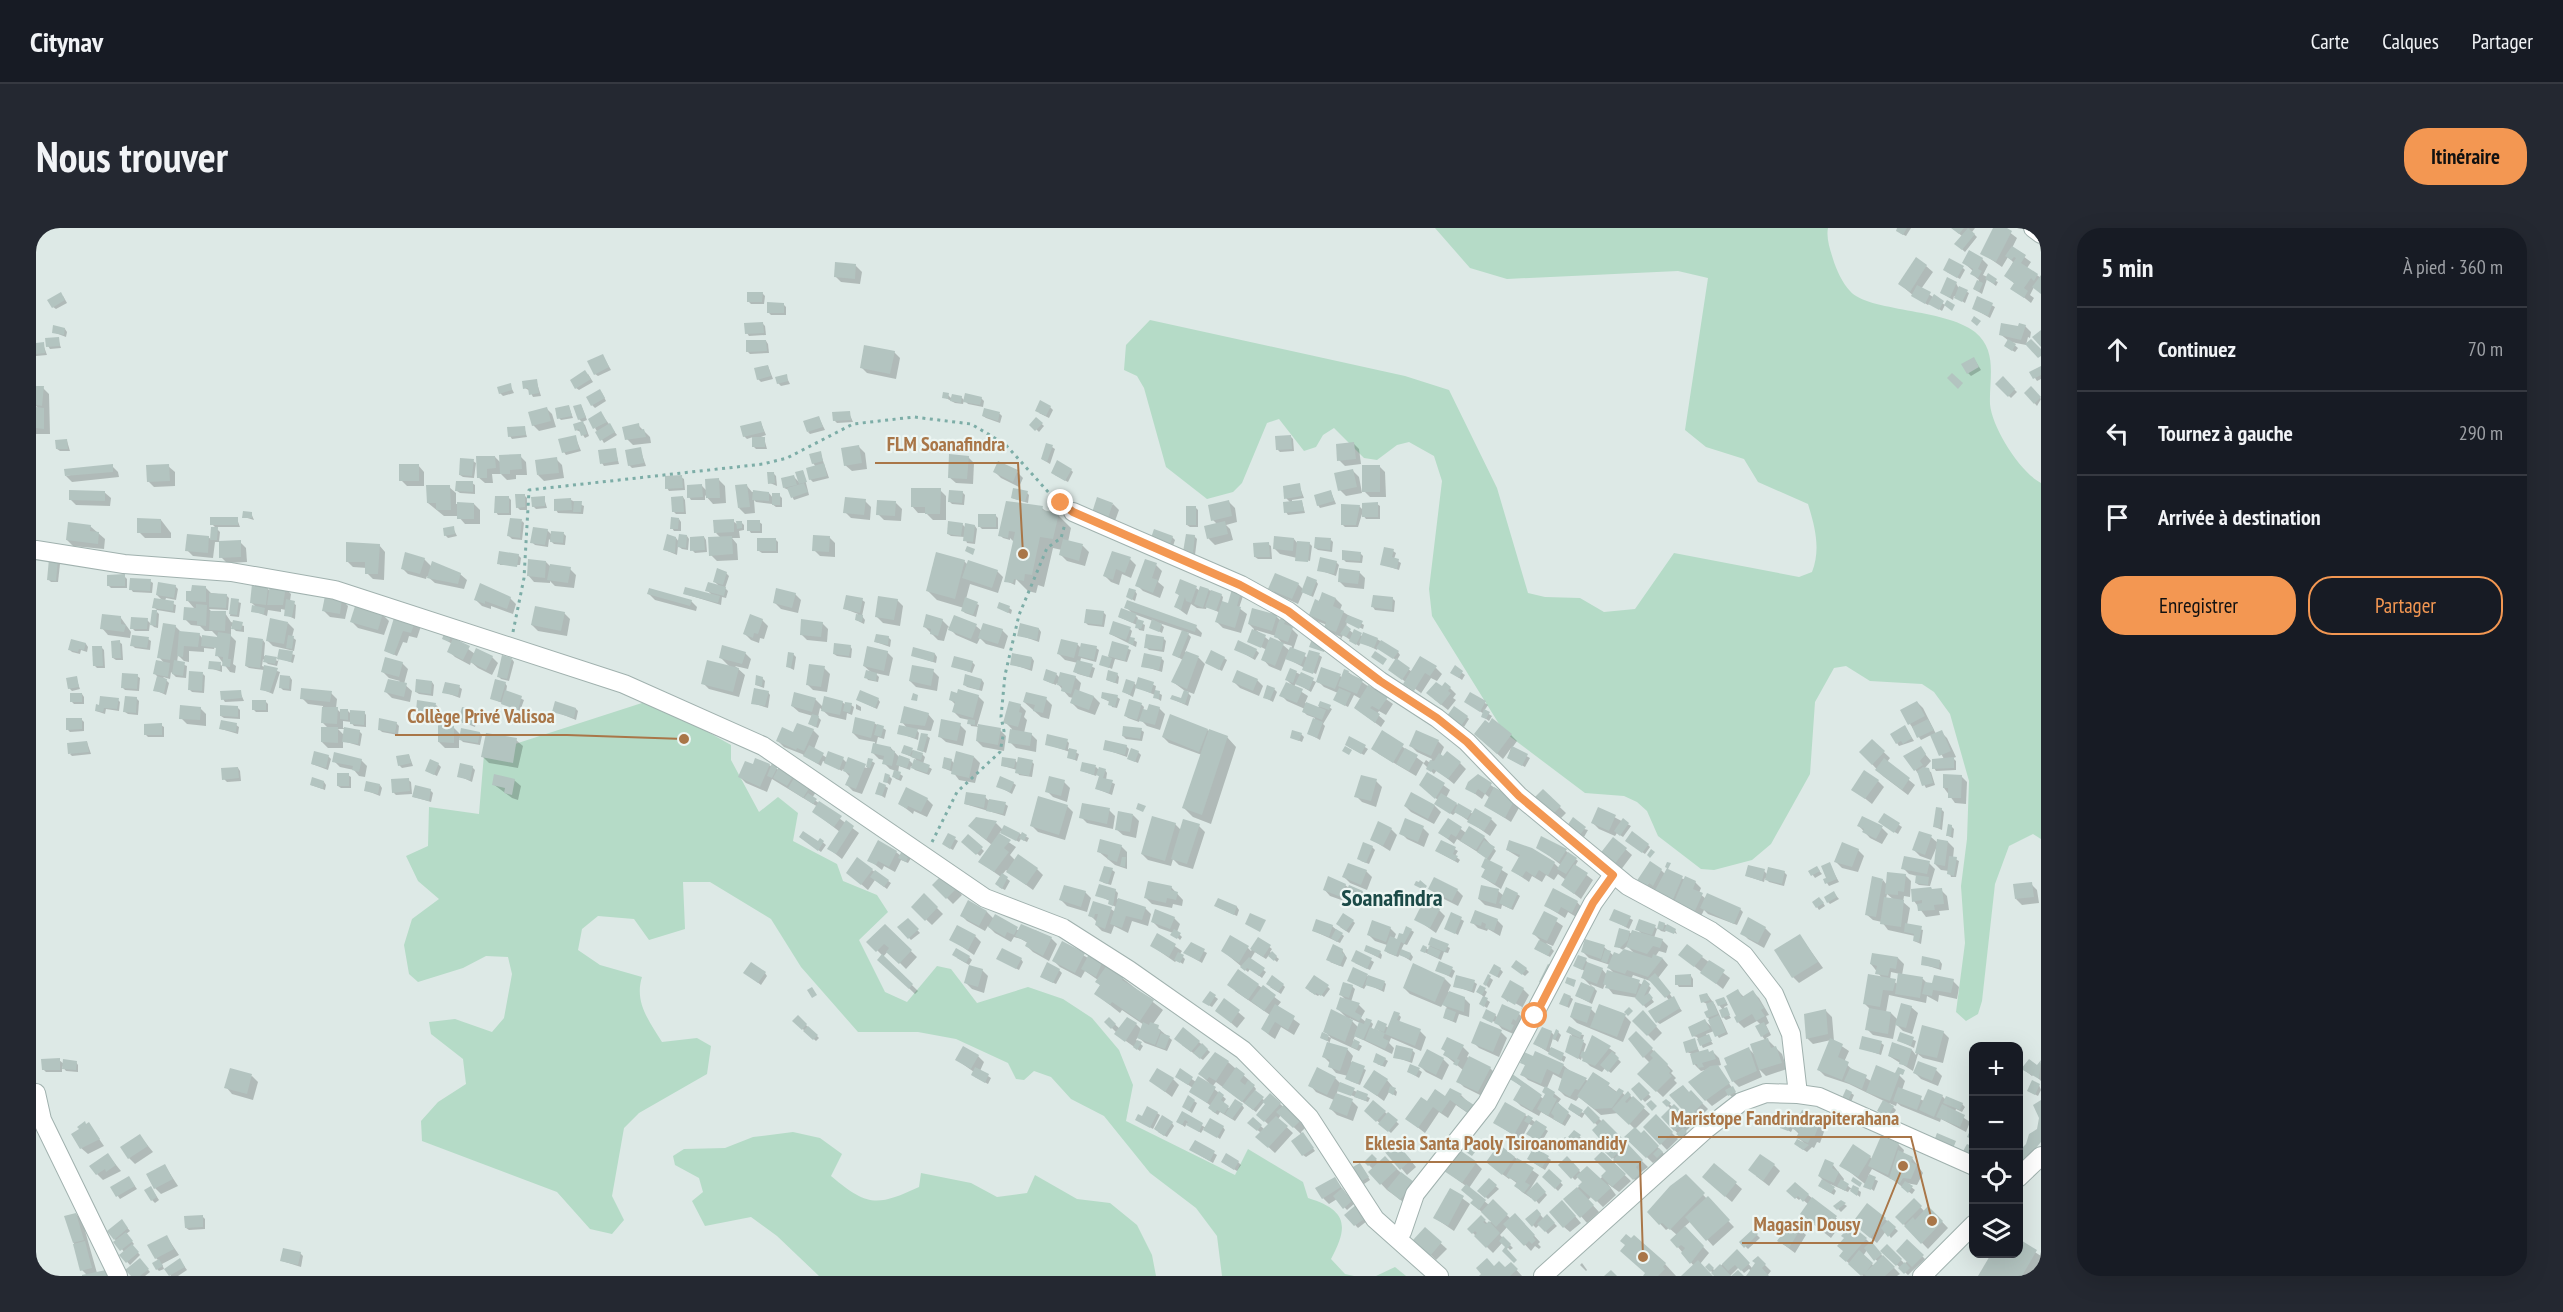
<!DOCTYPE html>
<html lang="fr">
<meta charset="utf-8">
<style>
:root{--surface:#171b24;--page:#242831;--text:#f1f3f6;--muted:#9ea1a6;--line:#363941;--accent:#f39752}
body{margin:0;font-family:"PT Sans Narrow",sans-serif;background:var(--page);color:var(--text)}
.controls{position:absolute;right:18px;bottom:18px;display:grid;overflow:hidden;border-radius:12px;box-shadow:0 6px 24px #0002}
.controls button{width:54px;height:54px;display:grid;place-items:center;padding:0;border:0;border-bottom:2px solid var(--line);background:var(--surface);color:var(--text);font:30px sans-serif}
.stop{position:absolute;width:18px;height:18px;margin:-14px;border:4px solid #f39752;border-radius:50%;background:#fff}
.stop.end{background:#f39752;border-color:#fff;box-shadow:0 2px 6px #0008}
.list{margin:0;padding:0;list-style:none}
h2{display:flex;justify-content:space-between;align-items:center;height:78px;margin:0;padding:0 24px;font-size:26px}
h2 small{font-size:20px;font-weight:400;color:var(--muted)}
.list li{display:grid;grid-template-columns:39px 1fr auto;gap:18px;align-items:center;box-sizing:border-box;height:84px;padding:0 24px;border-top:2px solid var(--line)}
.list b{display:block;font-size:22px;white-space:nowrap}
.list em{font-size:20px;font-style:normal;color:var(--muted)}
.actions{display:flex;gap:12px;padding:18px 24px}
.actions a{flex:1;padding:14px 0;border:2px solid var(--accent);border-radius:24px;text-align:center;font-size:21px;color:var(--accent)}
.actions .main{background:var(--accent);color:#111}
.icon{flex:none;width:33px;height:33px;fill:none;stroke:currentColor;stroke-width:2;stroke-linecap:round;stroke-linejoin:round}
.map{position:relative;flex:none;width:2005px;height:1048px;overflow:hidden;border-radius:24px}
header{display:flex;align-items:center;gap:36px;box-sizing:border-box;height:84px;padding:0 30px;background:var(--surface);border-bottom:2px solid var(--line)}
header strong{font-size:28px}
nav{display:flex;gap:33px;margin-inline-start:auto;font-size:21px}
.intro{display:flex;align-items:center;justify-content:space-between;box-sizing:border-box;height:144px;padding:0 36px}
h1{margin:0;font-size:42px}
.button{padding:15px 27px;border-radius:24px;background:var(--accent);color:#111;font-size:21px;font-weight:700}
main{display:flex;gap:36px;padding:0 36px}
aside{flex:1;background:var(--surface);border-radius:24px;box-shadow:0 6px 24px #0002}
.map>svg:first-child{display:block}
.green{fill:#b5dbc7}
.shadow{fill:#0003;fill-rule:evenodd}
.building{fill:#b3c4c0}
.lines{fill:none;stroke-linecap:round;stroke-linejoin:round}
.minor-casing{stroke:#a0b1ae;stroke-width:20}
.path{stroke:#7dada7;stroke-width:3;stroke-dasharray:3 4.5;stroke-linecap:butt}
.minor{stroke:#fff;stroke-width:18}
.route{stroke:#f39752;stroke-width:8}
.labels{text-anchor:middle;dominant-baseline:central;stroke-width:4.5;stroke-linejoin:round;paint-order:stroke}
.district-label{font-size:24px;font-weight:bold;fill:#1b4a47;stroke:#edf6f3}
.leader{fill:none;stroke:#a97648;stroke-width:2}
.callout-dot{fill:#a97648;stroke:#edf6f3;stroke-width:2}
.callout-label{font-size:20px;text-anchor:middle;font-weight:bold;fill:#a97648;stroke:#edf6f3;stroke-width:4.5;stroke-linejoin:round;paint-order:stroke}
</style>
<header>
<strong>Citynav</strong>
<nav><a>Carte</a><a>Calques</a><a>Partager</a></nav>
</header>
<div class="intro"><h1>Nous trouver</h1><a class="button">Itinéraire</a></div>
<main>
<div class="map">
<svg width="2005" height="1048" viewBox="0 0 2005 1048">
<rect width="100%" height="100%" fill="#dde9e6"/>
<g class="green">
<path d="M1399 0H1792C1790 10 1794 21 1797 31 1800 41 1807 56 1814 63 1832 84 1908 80 1939 104 1962 123 1953 150 1954 176 1956 200 1984 244 2005 255V611L1997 606 1973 618 1959 656 1946 773 1942 786 1930 793 1920 784 1929 715 1925 658 1931 611 1933 553 1914 486 1898 464 1886 456 1834 453 1810 438 1798 440 1779 474 1774 546 1735 616 1716 632 1678 642 1665 641 1622 608 1611 583 1601 574 1588 568 1549 565 1468 504 1396 388 1393 361 1406 253 1398 228 1373 214 1361 217 1341 232 1328 230 1298 200 1287 207 1280 219 1268 223 1243 191 1231 195 1206 255 1197 264 1171 271 1130 239 1108 160 1101 148 1088 142 1090 117 1114 92 1369 148 1413 162 1461 260 1492 365 1509 369 1544 370 1568 384 1599 381 1638 325 1763 349 1776 344C1785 321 1779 299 1772 276L1722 254 1708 231 1670 219 1649 202 1672 50 1642 43 1471 51 1434 40Z"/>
<path d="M609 474 640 486 695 517V532L723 584 742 569 762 585 757 613 801 636 807 653 841 667 852 684 823 712 849 764 871 774 901 738 915 741 941 775 992 759 1027 771 1056 790 1083 822 1097 857 1090 893 1199 947 1212 921 1267 954 1272 970C1311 982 1313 998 1295 1031L1309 1046 1318 1048H1186L1181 1008 1160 980 1114 945 1068 888 1035 871 1015 849 998 843 988 852 980 851 972 835 920 811 882 804H822L765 739 735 691 674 654H647L649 701 613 712 598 691 562 688 546 701 542 722 564 737 606 749C598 774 613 793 626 814L661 810 675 818 671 846 603 885 588 900 576 968 588 992 576 1006 554 1001 521 964 386 913 385 893 402 874 430 856 427 831 395 806 393 794 419 791 456 804 468 790 476 746 472 729 450 728 427 740 382 754 373 746 368 717 376 691 403 671 382 653 370 628 392 618 393 579 443 586 448 526Z"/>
<path d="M757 904 784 910 806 926 795 948C831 978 840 979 883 959L885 945 935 955 961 969 991 965 999 947 1041 971 1074 975 1101 997 1116 1027 1120 1048H783L741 1008 715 989 669 998 656 973 667 964 663 950 639 937 637 928 648 921 689 920 717 909Z"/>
<path d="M1359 1039 1370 1048H1340Z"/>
</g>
<g class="shadow">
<path d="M1863 0H1875L1870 8 1864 5Z"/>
<path d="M1916 0H1939L1936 4 1941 9 1929 24 1920 16 1926 8Z"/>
<path d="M1959 0H1968L1981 10 1976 20 1995 34 1991 40 2005 50V65L1998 59 1994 67 1998 70 1995 75 1976 60 1979 56 1970 48 1977 34 1972 29 1966 39 1946 25Z"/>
<path d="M1946 31 1952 37 1947 47 1962 54 1960 58 1951 51 1946 66 1938 61 1943 52 1936 46 1937 43 1928 35Z"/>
<path d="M820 38 826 44 824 56 805 54 799 48Z"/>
<path d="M1890 38 1897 44 1885 61 1909 77 1906 83 1894 75 1892 77 1880 70 1864 56Z"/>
<path d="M1927 40 1929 42 1924 51 1911 44Z"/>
<path d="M1920 55 1922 59 1933 65 1929 75 1918 68 1917 72 1906 65Z"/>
<path d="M726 65 729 68 728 76H715L713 74Z"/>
<path d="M27 68 31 75 20 81 17 79Z"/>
<path d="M1942 70 1959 79 1954 90 1937 80Z"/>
<path d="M747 76 750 79V87H735L732 84Z"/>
<path d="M727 96 729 98 730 107 713 108 711 105Z"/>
<path d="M1989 98 1995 104 1994 110 1992 109 1990 117 1975 114 1982 120 1979 124 1972 120 1973 113 1964 106Z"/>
<path d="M29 101 31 104 30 109 17 104Z"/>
<path d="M22 111 25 120 14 121 12 118Z"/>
<path d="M730 113 732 116 733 125 714 126 711 123Z"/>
<path d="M7 116 11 127 0 128V117Z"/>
<path d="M858 124 864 130 860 151 831 145 825 139Z"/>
<path d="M567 128 575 142 562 148 559 146Z"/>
<path d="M1938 131 1945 142 1935 148 1932 145Z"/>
<path d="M732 138 737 151 725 154 722 151Z"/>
<path d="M2005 140V151L2001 153 1995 144Z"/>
<path d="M552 146 557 154 543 162 540 160Z"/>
<path d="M750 148 754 156 745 158 742 155Z"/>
<path d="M1967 151 1981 164 1975 170 1961 156Z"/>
<path d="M500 152 505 168 497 169 494 163 489 160Z"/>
<path d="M474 157 478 165 467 168 464 165Z"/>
<path d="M0 159 7 160 13 166 14 206H0V181H3L0 178Z"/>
<path d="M1995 160 2005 171 2001 178 1990 165Z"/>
<path d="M566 165 570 173 559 180 556 177Z"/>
<path d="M912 167 916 171 925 169 929 173 945 170 948 173 947 179 932 176 928 172 927 176 919 175 908 169Z"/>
<path d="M545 177 551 192 546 194 549 197 553 208 549 210 545 204 540 202 546 194 543 191Z"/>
<path d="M533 179 537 190 525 192 523 190Z"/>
<path d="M1014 179 1017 182 1013 190 1003 185Z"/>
<path d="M510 180 516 186 520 199 503 203 497 197Z"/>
<path d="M949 181 964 186 966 188 964 195 950 190 947 188Z"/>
<path d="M813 185 817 194 801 195 798 192Z"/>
<path d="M567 188 581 207 568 215 559 200Z"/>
<path d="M783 190 789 202 774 206 772 204Z"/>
<path d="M1000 191 1008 198 1003 204 995 196Z"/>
<path d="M725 195 730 207 720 211 728 210 731 221H720L718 219 717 209 711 211 708 208Z"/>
<path d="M602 197 614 209 615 215 597 217 591 211Z"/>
<path d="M488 199 491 209 476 211 474 208Z"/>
<path d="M539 208 545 223 530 227 528 224Z"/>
<path d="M1255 209 1257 211 1258 223 1244 224 1241 221Z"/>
<path d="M31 213 34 223H24L21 221Z"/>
<path d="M1317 215 1323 221 1325 236 1309 238 1303 232Z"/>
<path d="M823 219 829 225 831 241 816 243 809 237Z"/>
<path d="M1016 219 1019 221 1014 236 1006 231Z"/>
<path d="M579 221 583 236 568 238 566 235Z"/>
<path d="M604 221 610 238 596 240 593 237Z"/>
<path d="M784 224 793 250 777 254 774 251 780 239 777 235Z"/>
<path d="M484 228 490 234 491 247H480V251L471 252 465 246H456L457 255H449L442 249 459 229 465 235Z"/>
<path d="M932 229 938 235 937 256 920 255 913 249Z"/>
<path d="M520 231 526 237 528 250 508 253 502 247Z"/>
<path d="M437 233 440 235 438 250 427 249 424 247Z"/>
<path d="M382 237 388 244V258H371L365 252Z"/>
<path d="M76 238 82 244 83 249 36 254 30 248Z"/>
<path d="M132 238 139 244V258L118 259 112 253Z"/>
<path d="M1343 238 1349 244 1350 269H1334L1328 263Z"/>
<path d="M1035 242 1037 244 1032 254 1019 247Z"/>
<path d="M767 243 773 267 758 272 753 262 748 260 758 249 764 255Z"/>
<path d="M1317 243 1323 249 1326 265 1310 268 1304 262Z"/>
<path d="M959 244H981L987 250 983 259 965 250Z"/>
<path d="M737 245 740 248 741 258 734 255Z"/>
<path d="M645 249 648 251 649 262 633 263 631 260Z"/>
<path d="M683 252 689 258 690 275 677 276 669 267V272H655L653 269 666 258 671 263Z"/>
<path d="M436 255 439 257V266L424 265 421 263Z"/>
<path d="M1263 257 1268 270 1256 272V275L1266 274 1269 285 1252 287 1250 284 1255 275 1250 270Z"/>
<path d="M711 258 716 264 733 265 737 270 743 267 746 270V279H740L736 276 720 274 718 272 719 285 709 286 703 280Z"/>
<path d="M413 259 420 265V276H438L444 282V296H429L422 288H408L392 275Z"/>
<path d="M904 262 910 268V292H897L890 285H882L876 278Z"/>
<path d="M68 264 75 270 74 278 40 277 34 271Z"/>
<path d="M926 264 929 267 928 277 916 276 914 274Z"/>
<path d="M1295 264 1300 276 1284 280 1282 277Z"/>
<path d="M991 265 993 267 992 275 976 270Z"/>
<path d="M488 267 491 270V282H484L481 279Z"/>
<path d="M647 269 649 272 650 286H640L638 284Z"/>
<path d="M473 270 475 272V287H462L460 284Z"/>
<path d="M508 270 511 280 500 281 497 278Z"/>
<path d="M535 272 548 278 547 286 522 285 520 282Z"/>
<path d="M829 273 835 279 834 292 815 290 809 284Z"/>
<path d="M1193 274 1199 280 1201 294 1190 297 1194 301 1197 312 1179 317 1173 311 1170 299 1181 296 1177 292Z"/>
<path d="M860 275 866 281 865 293 848 292 842 286Z"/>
<path d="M1077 276 1083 282 1076 301 1061 296Z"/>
<path d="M1341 276 1344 278V291H1330L1326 286 1322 299H1309L1306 296 1323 278 1328 283Z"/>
<path d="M1159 279 1162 282V299H1154L1151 297Z"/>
<path d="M1006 280 1011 284 1022 287 1035 300 1032 314 1047 318 1053 324 1049 338 1031 333 1025 327 1026 322 1017 320 1008 359 1002 357 1000 365 992 363 980 351 979 357 970 353 978 314 974 310V312L967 310 964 307Z"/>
<path d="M215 285 218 292 208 289Z"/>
<path d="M959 287 962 290V301H946L944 299Z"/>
<path d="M201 291 204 299H179L184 304 183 314H179L177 330 157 328 151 322 172 309 176 312V301H181L176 296Z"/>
<path d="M643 291 645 294V303H638L636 300Z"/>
<path d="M125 292 135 305V310H109L103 304Z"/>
<path d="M486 293 488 295 486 312 476 311 473 308Z"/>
<path d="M697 293 702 297 705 294 708 297V302L703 303 704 310H696L701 316 702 332 681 333 675 327 685 310 680 305Z"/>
<path d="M723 294 726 296V305H715L713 302Z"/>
<path d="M926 296 930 300 939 298 941 301 939 316 931 315 929 309 915 308 912 306Z"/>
<path d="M54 298 69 311 68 321 37 318 31 312Z"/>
<path d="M417 300 421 308 412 310 409 307Z"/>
<path d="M511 302 516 307 528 306 530 308 529 317 518 316 513 311 512 319 499 317 496 314Z"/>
<path d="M651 308 653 311 652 322 646 321 642 318 641 327 629 322 640 310 643 314Z"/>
<path d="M1158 308 1161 311 1159 327 1152 326Z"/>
<path d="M668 309 670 312 671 324 659 325 656 322Z"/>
<path d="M793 309 799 315V329L784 328 778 322Z"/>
<path d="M1136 309 1139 312 1136 321 1118 315Z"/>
<path d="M739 311 742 314V325H726L723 323Z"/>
<path d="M1258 311 1262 316 1273 315 1276 318 1274 333 1244 326 1238 320Z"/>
<path d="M1295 312 1297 314 1296 324 1282 322 1279 320Z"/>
<path d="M204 314 210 320 211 334 191 335 185 329Z"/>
<path d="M1232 316 1235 318 1236 331H1222L1219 329Z"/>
<path d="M343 317 349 324 348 352 337 351 331 345V340L317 339 311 333Z"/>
<path d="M1357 323 1360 325 1358 331 1365 335 1363 342 1345 336Z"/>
<path d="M464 325 482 327 485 330 484 337H464Z"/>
<path d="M1324 325 1327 328 1326 335 1310 334 1307 331Z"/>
<path d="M388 331 396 339 424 346 431 352 428 361 399 355 391 348 390 351 372 346 366 340Z"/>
<path d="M1094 331 1100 337 1095 350 1086 346 1083 357 1075 354 1069 348Z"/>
<path d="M928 333 932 337 961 343 967 349 962 365 934 356 930 371 943 377 940 389 929 385 927 383 928 380 901 372 892 363Z"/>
<path d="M21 334 24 336 22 354H15L12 351Z"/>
<path d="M510 334 515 339 534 341 540 347 538 360 519 358 514 353V355L498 354 492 347Z"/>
<path d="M1300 334 1303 337 1300 348 1283 342Z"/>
<path d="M1120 337 1126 343 1122 354 1128 359 1124 370 1107 363 1101 357Z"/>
<path d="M1323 344 1329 350 1328 361 1309 359 1303 353Z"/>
<path d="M690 345 693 348 689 360 692 363 690 370 686 369 685 377 649 366 676 367 671 362 684 359 678 353Z"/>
<path d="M88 348 91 351V360H75L72 357Z"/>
<path d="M114 353 117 355 116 365 97 364 95 361Z"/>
<path d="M1280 353 1282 356 1277 369 1267 364 1262 376 1240 366 1234 360 1262 356 1268 362Z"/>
<path d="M139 358 142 361 140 372 130 370 129 373 140 377 139 385 121 382 118 379 127 373 121 367Z"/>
<path d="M169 359 175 365 190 367 193 370 192 382 173 381 176 384 189 385 195 394 208 398V404L200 403 195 398V408L200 413 197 436 200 438 199 445 194 444 181 427 183 410 176 403H169L164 398 155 397 149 391 150 380H158L152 373Z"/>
<path d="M231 360 234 363 249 360 255 366 254 373 260 377 259 391 250 387V382L245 381V384L232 382 231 388 217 383 220 379 215 374Z"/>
<path d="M1160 360 1164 363 1173 362 1185 367 1187 369 1186 374 1199 378 1204 366 1207 368 1203 380 1211 386 1205 405 1187 400 1181 394 1184 385 1171 378 1170 381 1161 380 1155 376 1151 387 1140 379 1144 368 1141 365Z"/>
<path d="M1099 363 1101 366 1099 373 1092 369Z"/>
<path d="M613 366 655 373 661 379 660 383 619 372Z"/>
<path d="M759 366 765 372 762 385 745 381 739 375Z"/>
<path d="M1287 366 1300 371 1306 377 1304 382 1328 397 1327 401 1311 394 1310 399 1318 406 1341 411 1362 424 1364 427 1361 432 1376 444 1400 440 1406 446 1401 453 1395 450 1384 467 1385 465 1356 444 1360 432 1342 420 1341 422 1325 414 1323 418 1307 407 1305 411 1311 416 1309 420 1301 414 1305 409 1296 405 1290 399 1291 397 1281 393 1274 387Z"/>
<path d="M474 370 480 376 477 386 455 378V381L446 378 440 372Z"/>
<path d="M1356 370 1359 373 1358 384 1339 382 1337 379Z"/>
<path d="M196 372 205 375 203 389 194 388Z"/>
<path d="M306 372 312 378 309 391 294 389 288 383Z"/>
<path d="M826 372 829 374 826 388 829 392 828 396 820 392 822 386 809 381Z"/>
<path d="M861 372 867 378 864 398 847 395 841 389Z"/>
<path d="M1090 379 1160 399 1166 405 1165 409 1150 404 1155 409 1149 424 1163 430 1169 436 1158 466 1150 463 1155 468 1152 478 1136 471 1146 472 1149 463 1137 454 1147 432 1138 427 1147 403 1123 395 1128 399 1126 405 1115 399 1117 393 1098 386 1102 390 1101 393 1109 397 1108 403 1103 402 1101 397 1083 389 1098 387Z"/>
<path d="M963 380H973L976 382 975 386Z"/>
<path d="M121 384 123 386 122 400 118 399 114 395 113 403H99L96 400 111 392 115 396Z"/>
<path d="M1067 384 1070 387 1068 399 1052 397 1049 394Z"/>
<path d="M361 385 385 398 381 410 373 408 371 415 367 414 361 428 350 423Z"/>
<path d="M528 385 534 391 531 408 502 403 496 397Z"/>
<path d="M347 387 353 393 348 407 322 400 316 394Z"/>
<path d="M1240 388 1245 393 1248 388 1257 396 1255 400 1262 407 1257 422 1272 430 1283 427 1286 429 1280 446 1250 430 1245 443 1233 438 1227 431 1231 422 1213 413 1218 401 1213 396ZM1220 402 1240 408 1246 415 1256 418 1254 423 1247 417 1235 411 1234 413Z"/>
<path d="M919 389 940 398 946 403 966 402 972 408 968 421 950 416 944 410 941 416 920 407 912 399 908 413 902 412 888 398 906 392 914 400Z"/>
<path d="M85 390 95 404 94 410 72 407 66 400Z"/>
<path d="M726 392 732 398 728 411 724 410 723 415 715 412 709 406Z"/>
<path d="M252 395 258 401 256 409 260 412 258 423 237 418 231 412Z"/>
<path d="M786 395 792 401 791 414 771 412 765 406Z"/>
<path d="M139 398 146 405 163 406 167 411 180 410 178 421 168 420V424L153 423V434L148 433 142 427 141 434 151 438 150 450 140 449 135 444 134 451 127 449 133 455 130 467 119 462 122 449 119 446 129 436 123 429Z"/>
<path d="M1003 401 1005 404 1003 414 983 407Z"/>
<path d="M1094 401 1096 403 1094 410 1101 414 1100 419 1074 406Z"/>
<path d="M410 405 439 426 456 429 462 435 456 447 442 440 435 434 434 437 419 429 413 423 416 416 407 410Z"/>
<path d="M852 409 855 412 854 419 840 414Z"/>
<path d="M1127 410 1130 413 1128 424 1113 422 1110 419Z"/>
<path d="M112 411 115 413 114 422 99 420 96 417Z"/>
<path d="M36 412 50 416 52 419 51 424 45 422 44 426 36 424 33 421Z"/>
<path d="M227 412 229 415 228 428 242 433 244 423 259 427 257 435 243 430 241 438 232 436 227 431 226 438 244 444 237 466 225 461 228 442 213 440 210 438Z"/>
<path d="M83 414 86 416 87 432H80L77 430Z"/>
<path d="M1077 415 1095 422 1091 434 1079 431 1076 441 1065 436 1072 430Z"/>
<path d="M1041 416 1045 420H1060L1063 422 1060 434 1045 430 1044 434 1059 440 1056 450 1042 446 1039 444 1042 435 1029 432 1023 426Z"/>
<path d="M814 418 816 421 815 430 801 428 798 426Z"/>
<path d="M65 419 68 422 69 440H61L58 437Z"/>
<path d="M1200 421 1220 422 1223 425 1219 432Z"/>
<path d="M851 424 857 430 853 448 839 445 843 449 842 454 832 452 830 449 836 445 828 438Z"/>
<path d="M709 425 715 431 712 441 699 438 709 447 703 469 673 461 667 455 694 439 684 429Z"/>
<path d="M757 426 760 429 758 442 752 439Z"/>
<path d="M899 426 901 429 900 435 876 427Z"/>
<path d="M996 430 998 433 996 443 976 436Z"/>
<path d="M1125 430 1128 433 1126 444 1107 438Z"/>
<path d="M1188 430 1191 432 1186 443 1171 435Z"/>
<path d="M476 431 478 434 473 453 465 451 462 448Z"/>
<path d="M936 434 939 437 936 445 917 438Z"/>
<path d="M366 435 372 441 368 456 376 463 374 474 356 470 350 464 364 453 353 450 347 444Z"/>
<path d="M184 436 186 438V444L174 440Z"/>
<path d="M788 440 794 446 791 464 777 462 771 456Z"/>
<path d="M1419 440 1429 447 1426 452 1419 447Z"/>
<path d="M1255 442 1280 454 1275 464 1260 455 1258 459 1272 468 1269 475 1282 480 1285 475 1296 481 1287 496 1289 498 1284 512 1272 505 1279 490 1271 487 1268 484 1269 481 1251 473 1245 467 1258 459 1251 452Z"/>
<path d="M897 443 903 449 901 463 880 459 874 453Z"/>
<path d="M1312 444 1357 476 1350 487 1343 483 1341 486 1349 493 1345 499 1326 485 1325 471 1318 467 1312 479 1299 472 1302 465 1288 459 1282 453 1304 448 1307 450Z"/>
<path d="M167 446 169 448 168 465 156 464 153 461Z"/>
<path d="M1020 446 1024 450 1039 449 1045 455 1043 464 1058 469 1064 475 1059 487 1042 481 1036 475 1037 470 1033 469 1021 455 1020 457 1008 452Z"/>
<path d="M1081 446 1083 449 1082 456 1071 452Z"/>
<path d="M101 448 104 450 103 463 89 462 86 459Z"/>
<path d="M930 448 946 452 948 455 946 463 931 459 928 456Z"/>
<path d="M254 449 256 452 255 463 247 462 244 459Z"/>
<path d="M40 450 44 461 36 463 33 460Z"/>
<path d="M726 450 729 453 728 460 720 457Z"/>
<path d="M1103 451 1120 458 1119 463 1126 467 1125 473 1119 469V467L1100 459 1097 469 1088 464 1098 455 1101 458Z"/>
<path d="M1221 452 1227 458 1223 468 1204 460 1198 454Z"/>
<path d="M396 454 398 457 397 468 383 466 380 464Z"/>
<path d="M469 455 471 458 470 464 488 472 484 483 455 470Z"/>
<path d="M423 459 426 461 424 470 408 464Z"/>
<path d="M1406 460H1414L1420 466 1417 470 1420 472 1412 482 1398 471Z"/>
<path d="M1238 461 1241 464 1237 474 1228 469Z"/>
<path d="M204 464 208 473 189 474 187 471Z"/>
<path d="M732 464 734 467 732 480 716 475Z"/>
<path d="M295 465 301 471 300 480 305 485 312 483 316 487 328 484 330 487V499L318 498 315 494 307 493V500L323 503 326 506 324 518 307 513V520H292L286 514 292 500 287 495V478L272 476 266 470ZM302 501H309L308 507Z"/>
<path d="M46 466 48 469V476H38L35 473Z"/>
<path d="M1435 466 1452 477 1448 483 1456 488 1453 493 1446 488 1448 486 1433 476Z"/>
<path d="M942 468 948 474 941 498 964 502 970 508 968 523 947 519 941 513 943 499 935 498 933 492 924 490 918 484 920 477 914 471Z"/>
<path d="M1081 469 1084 471 1081 480 1076 479 1074 474 1066 470Z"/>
<path d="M100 470 103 473 102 487 92 486 89 484Z"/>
<path d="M779 471 787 479 806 474 810 477H815L818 479 816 487 811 485 810 492 793 488 784 480 782 489 785 492 782 500 777 498 774 495 777 488 763 484 756 478Z"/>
<path d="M842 471 844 474 841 481 822 472Z"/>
<path d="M1010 471 1016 477 1013 491 1005 489 988 474Z"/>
<path d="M82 472 84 474 83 483 70 481 69 486 60 483Z"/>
<path d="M229 473 232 476V484H220L217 481Z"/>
<path d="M1094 473 1106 477 1108 479 1107 483 1123 480 1129 486 1124 502 1111 498 1104 491 1103 494 1092 490 1089 487Z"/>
<path d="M1881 474 1887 480 1900 506 1905 504 1911 510 1920 529 1917 530 1920 533V542L1900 543 1898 540 1908 531 1895 507 1885 512 1874 496Z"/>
<path d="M820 476 825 479V483L820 481Z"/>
<path d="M400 477 402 479 401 489 384 486 381 483Z"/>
<path d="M984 477 990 483 988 489 991 492 988 505 995 506 1001 512 1000 524 980 520 974 514 976 501 969 494Z"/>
<path d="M201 479 204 482V491L188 490 185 488Z"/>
<path d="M164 480 170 486V498L151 496 145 490Z"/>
<path d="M540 481 542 483 540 492 518 483Z"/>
<path d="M439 484 442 486 439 499 424 493Z"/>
<path d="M892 486 898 493 895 503 880 501 883 505 882 512 863 505 871 500 866 494Z"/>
<path d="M1431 489 1433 491 1428 499 1415 490Z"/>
<path d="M45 491 48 494V503L34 504 31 501Z"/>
<path d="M360 495 363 498 362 507 346 504 343 501Z"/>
<path d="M838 495 850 502 848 511 842 509 840 517 855 520 863 529 873 532 878 537 880 531 867 525 868 519 886 526 889 529 887 536 896 541 893 547 879 542 875 538 874 542 863 538 862 545 867 548 865 553 860 551 857 548 860 543 854 541 848 535V532L843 531 837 525 839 514 823 511 817 505Z"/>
<path d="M125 497 128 499V509H112L110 507Z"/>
<path d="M200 497 203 499 202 506 185 501Z"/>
<path d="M924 497 930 503 927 518 910 514 903 508Z"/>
<path d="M1453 497 1475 507 1481 513 1476 520 1494 530 1489 539 1472 530 1475 520 1467 531 1446 512Z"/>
<path d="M417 499 425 507 444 505 446 508 444 517 427 514 423 510V520H409L403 514Z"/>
<path d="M777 502 783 508 778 521 791 530 807 531 811 535 831 540 833 532 839 535 826 566 817 563 811 557 814 549 807 541 806 543 787 533 785 538 766 526 748 519 742 513 758 506Z"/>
<path d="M1105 502 1108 504 1106 513 1090 511 1087 508Z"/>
<path d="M1171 502 1191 509 1200 519 1175 596 1157 589 1148 580 1166 527 1133 515 1127 509Z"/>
<path d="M1871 502 1878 513 1863 518 1861 515Z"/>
<path d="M1347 504 1388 535 1390 532 1394 535 1396 531 1381 524 1375 518 1402 513 1408 519 1404 528 1424 535 1430 541 1418 556 1401 542 1398 546 1387 535 1380 548 1343 526 1337 520Z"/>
<path d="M1265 506 1268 509 1266 514 1255 509Z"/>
<path d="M891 508 894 510 890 525 882 521Z"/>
<path d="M1314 510 1332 521 1328 527 1313 519Z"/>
<path d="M480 512 487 518 482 540 453 535 447 529Z"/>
<path d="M1031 513 1033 515 1032 521 1043 526 1041 533 1032 529 1034 524 1010 516Z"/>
<path d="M1836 513 1854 530 1851 534 1879 557 1872 567 1847 548 1825 524Z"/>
<path d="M51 514 55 526 36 528 34 526Z"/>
<path d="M1090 518 1093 521 1091 529 1068 521Z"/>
<path d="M1884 520 1895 533 1888 541 1895 544 1899 557 1890 560 1884 548 1869 528Z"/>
<path d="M1102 524 1105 527 1102 535 1093 531Z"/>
<path d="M373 527 377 538 366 540 363 537Z"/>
<path d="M292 528 295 531 292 542 276 536Z"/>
<path d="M938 529 944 535 939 555 923 552 917 544 907 540 915 532 919 536Z"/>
<path d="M325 532 331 538 329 549 323 548 318 542 304 539 298 533Z"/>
<path d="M979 532 982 536 996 534 998 536 996 549 983 547 981 542 967 538Z"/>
<path d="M402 536 405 539 401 548 391 543Z"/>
<path d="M733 537 743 542 745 539 780 564 776 570 823 605 806 631 793 621 804 604 778 584 782 579 736 551 731 564 710 555 704 549 717 538Z"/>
<path d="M436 539 439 542 436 554 423 548Z"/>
<path d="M1060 539 1063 542H1069L1071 545 1070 552 1079 556 1076 567 1061 561 1064 549 1061 546 1060 548 1046 543Z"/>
<path d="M202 540 204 543 205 553 191 554 188 551Z"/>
<path d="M1392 546 1414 562 1410 570 1437 586 1455 591 1461 597 1454 608 1420 584 1417 587 1403 578 1402 572 1391 563Z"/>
<path d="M312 547 315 549V560H305L302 558Z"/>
<path d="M853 548 856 551 854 557 849 553Z"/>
<path d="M1442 548 1484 578 1475 594 1450 578 1454 570 1449 566 1446 571 1431 560Z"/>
<path d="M1925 548 1931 554 1930 576 1919 575 1908 560Z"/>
<path d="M372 552 375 554 376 566 360 567 357 564Z"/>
<path d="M478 552 485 558 482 572 476 570 457 556Z"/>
<path d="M1340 553 1346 559 1340 579 1326 574 1320 568Z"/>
<path d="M1842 553 1848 559 1836 576 1817 561Z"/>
<path d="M288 554 290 557 289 562 275 557Z"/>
<path d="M1028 554 1034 560 1031 574 1017 569 1011 563Z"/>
<path d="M977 555 980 557 976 566 962 558Z"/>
<path d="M344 557 346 560 344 568 329 562Z"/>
<path d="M849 558 852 560 849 570 841 565Z"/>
<path d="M394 562 397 565 395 574 378 569Z"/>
<path d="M1507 563 1530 585 1525 590 1533 597 1552 602 1548 609 1530 597 1501 569Z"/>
<path d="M1376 566 1399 578 1405 584 1398 596 1375 584 1369 578Z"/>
<path d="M949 569 952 572 969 576 972 578 969 588 929 576Z"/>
<path d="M891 571 897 577 891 589 878 583 877 586 864 576Z"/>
<path d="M1031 578 1037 584 1029 612 1002 604 996 598Z"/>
<path d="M1563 581 1595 598 1587 609 1581 605 1579 608 1563 601 1557 595Z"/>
<path d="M1905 581 1908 584 1906 602 1899 599Z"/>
<path d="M1073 582 1079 588 1077 601 1051 595 1045 589Z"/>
<path d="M1097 587 1103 593 1100 610 1087 607 1080 601Z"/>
<path d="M1848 587 1866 599 1862 606 1847 597Z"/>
<path d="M1413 592 1430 605 1448 609 1460 623 1453 634 1472 646 1465 661 1446 649 1450 642 1446 639 1451 630 1421 611 1418 616 1404 605Z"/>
<path d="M960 595 967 602 969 599 993 610 991 614 985 611 983 614 965 603 962 607 980 619 974 627 980 633 1001 641 1007 647 997 662 970 642 966 647 974 653 969 662 963 659 965 649 944 634 956 617 940 604Z"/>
<path d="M1139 596 1145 602 1163 598 1169 604 1157 641 1143 637 1137 631 1135 638 1112 632 1106 626Z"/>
<path d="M1823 598 1846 600 1852 606 1846 616 1834 610Z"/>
<path d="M1915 598 1918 601 1917 610 1912 608Z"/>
<path d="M1387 600 1393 606 1388 619 1371 611 1365 605Z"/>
<path d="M1355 601 1361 607 1354 623 1335 611Z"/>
<path d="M932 608 948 623 944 628 927 614Z"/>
<path d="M1895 609 1902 615 1912 614 1918 620 1917 630 1923 633 1920 649H1915L1913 643 1905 642 1899 636 1901 618 1895 632 1884 628 1878 622Z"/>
<path d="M1505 610 1530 623 1542 633 1539 638 1557 652 1545 671 1527 657 1530 652 1522 646 1518 652 1510 647 1506 654 1496 648 1493 654 1477 643 1484 630 1471 622 1518 635 1523 640 1525 637 1502 619Z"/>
<path d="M767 611 782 615 784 612 790 617 785 624Z"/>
<path d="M919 611 922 613 917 622 910 618Z"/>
<path d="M1578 611 1596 627 1584 643 1571 633Z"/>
<path d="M1406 614 1422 623 1419 628 1424 632 1422 635 1404 625Z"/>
<path d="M1593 615 1612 617 1614 619 1609 626Z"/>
<path d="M1085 618 1091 624V641L1079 637 1062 623Z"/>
<path d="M1336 619 1339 622 1333 636 1325 633 1323 630Z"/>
<path d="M869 621 875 630 872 635 865 632 859 644 848 638 846 642 833 632 860 624 865 628Z"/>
<path d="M1822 622 1828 628 1822 644 1806 640 1800 634Z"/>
<path d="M1893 635 1899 641 1894 658 1883 657 1880 655 1881 648 1873 646 1867 640Z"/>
<path d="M1793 636 1803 654 1793 658 1789 652 1792 650Z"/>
<path d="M1781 640 1786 646 1779 650 1774 643Z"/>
<path d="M836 642 855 655 851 661 839 652 832 662 812 645Z"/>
<path d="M1076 642 1079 644 1075 657 1068 655 1065 653Z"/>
<path d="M1625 642 1629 646 1659 654 1665 660 1663 665 1670 671 1704 681 1707 684 1701 697 1672 686 1668 682 1665 688 1608 660Z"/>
<path d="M1330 643 1336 649 1331 662 1314 655 1308 649Z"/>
<path d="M1728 643 1731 646 1748 644 1751 647 1748 658 1733 654 1729 650 1728 654 1711 648Z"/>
<path d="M1869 647 1875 653 1874 669 1868 668 1867 674 1874 680 1871 697 1887 702 1885 716 1878 713 1879 708 1852 702 1846 694 1837 692 1830 686 1847 652 1851 657ZM1851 666 1858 672 1850 671Z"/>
<path d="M914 653 926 667 917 676 898 657Z"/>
<path d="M1995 656 2001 662 2003 675 1986 677 1980 671Z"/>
<path d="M1309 657 1313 660 1326 664 1329 666 1326 673 1314 668 1311 674 1294 668 1288 661Z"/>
<path d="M1135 659 1147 672 1146 678 1137 676 1136 680 1116 676 1110 670Z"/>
<path d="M1394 661 1421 662 1427 668 1422 678 1400 667Z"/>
<path d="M1079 662 1082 665 1081 671 1109 680 1115 686 1112 698 1096 693 1092 705 1078 698 1075 706 1066 703 1060 697 1061 694 1054 687 1075 681 1079 684 1080 679 1074 676V673L1061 667Z"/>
<path d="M1905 662 1911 668 1913 682 1903 683 1904 687 1890 689 1878 673 1897 663Z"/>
<path d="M1462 663 1468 668 1481 666 1484 668 1477 682 1466 677 1465 681 1449 677 1443 671Z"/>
<path d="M1049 664 1055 670 1051 684 1031 678 1025 672Z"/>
<path d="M1798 665 1803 671 1794 676 1792 674Z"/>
<path d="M888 667 907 686 896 697 877 679Z"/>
<path d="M1183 672 1201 679 1203 682 1201 688 1183 680 1180 678Z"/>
<path d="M1786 673 1789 678 1783 682 1781 679Z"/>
<path d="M932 674 951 684 958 691 984 703 997 705 999 702 1015 710 1021 716 1013 733 997 724 991 718 992 715 985 711 978 709 975 714 959 705 952 698 949 703 931 693 925 687Z"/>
<path d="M1541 674 1547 681 1542 690 1532 684 1529 690 1510 678Z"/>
<path d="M1403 682 1409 688 1400 705 1380 691Z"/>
<path d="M1579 683 1597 692 1593 701 1575 691Z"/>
<path d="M1508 685 1527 698 1517 718 1510 715 1518 723 1514 729 1500 721 1504 712 1498 706Z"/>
<path d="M1416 686 1428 693 1422 707 1410 700Z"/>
<path d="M1138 690 1144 696 1141 704 1146 709 1144 712 1137 705 1123 700 1117 694Z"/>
<path d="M872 692 884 705 875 712 863 699Z"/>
<path d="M1461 692 1467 698 1464 708 1452 701 1451 703 1442 700 1436 694Z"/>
<path d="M1317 693 1319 695 1313 705 1304 699Z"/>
<path d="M1628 696 1639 702 1641 706 1631 701 1629 704 1625 703 1622 700Z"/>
<path d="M849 698 881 729 870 741 852 723 847 729 882 763 879 766 843 731 847 728 833 714Z"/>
<path d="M1296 698 1308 708 1304 715 1278 703Z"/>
<path d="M1619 699 1621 701 1618 710 1626 712 1632 718 1630 725 1623 723 1619 729 1627 731 1632 737 1622 750 1646 783 1624 796 1621 794 1633 772 1617 754 1597 747 1595 751 1607 757 1608 753 1615 760 1612 766 1618 774 1610 780 1602 770 1577 766 1569 756 1567 761 1554 756 1561 763 1556 776 1541 768 1557 760 1547 750 1549 743 1539 738 1550 732 1552 736 1566 741 1571 747H1580L1573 740 1574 737 1553 730 1547 724 1568 719 1578 728H1584L1589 723 1580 718 1593 704 1596 706H1606L1601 701ZM1591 718 1599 726 1587 722Z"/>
<path d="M1354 700 1360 706 1358 711 1362 713 1375 702 1378 704 1371 717 1368 716 1365 722 1375 726 1377 729 1375 733 1364 726 1362 729 1352 725 1349 722 1351 717 1339 713 1333 707Z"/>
<path d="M1729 700 1735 706 1728 720 1712 711 1706 705Z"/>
<path d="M1122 707 1146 723 1144 726 1149 731 1147 736 1141 732 1139 734 1116 718Z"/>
<path d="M939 708 945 714 938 727 915 711Z"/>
<path d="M1764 708 1787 740 1763 755 1757 749Z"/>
<path d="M1223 711 1236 721 1234 724 1243 731 1241 734 1233 727 1230 731 1219 724 1214 732 1230 744 1226 750 1214 741 1212 744 1187 723 1212 720 1215 723Z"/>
<path d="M1396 711 1414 720 1412 725 1408 724 1405 732 1386 723 1388 719 1393 722Z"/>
<path d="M1026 715 1052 730 1066 734 1127 782 1117 796 1136 812 1131 823 1109 815 1102 809 1100 812 1107 818 1104 823 1080 806 1081 805 1070 794 1073 791 1084 801 1100 796 1106 802 1108 797 1086 782 1084 785 1060 766 1065 758 1061 754 1062 752 1049 743 1045 750 1024 739 1018 733Z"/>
<path d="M1155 716 1171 725 1166 735 1149 725Z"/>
<path d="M1306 722 1311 730 1307 739 1294 734Z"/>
<path d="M1330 723 1344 724 1346 727 1345 731Z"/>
<path d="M1321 724 1338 734 1334 742 1319 735Z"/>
<path d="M1644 727 1666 729 1694 750 1687 761Z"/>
<path d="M933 729 936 732 933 737 921 730Z"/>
<path d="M1862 730 1868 736 1866 747 1887 751 1892 756 1917 753 1923 759 1921 771 1903 767 1902 774 1891 768 1890 775 1853 767 1850 784 1855 785 1862 792 1875 779 1882 785 1876 806 1867 803 1860 796 1857 811 1837 807 1831 801 1834 781 1829 776 1846 750 1835 736ZM1855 744 1864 746 1862 756 1854 752Z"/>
<path d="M962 731H985L987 734 983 742Z"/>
<path d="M1904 733 1906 736 1905 742 1886 736Z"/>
<path d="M1416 741 1419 743 1416 750 1401 742Z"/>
<path d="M1464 741 1467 744 1463 750 1455 745Z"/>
<path d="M1480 741H1490L1493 744 1489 748Z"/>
<path d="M946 742 952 748 948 765 936 761 930 755Z"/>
<path d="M1023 742 1026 745 1020 756 1009 751Z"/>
<path d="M729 745 731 748 725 757 712 747Z"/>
<path d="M1331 748 1348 754 1350 756 1348 764 1331 756 1328 761 1312 752Z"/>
<path d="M1655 748 1657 751V759H1643L1641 756Z"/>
<path d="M1453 749 1457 752 1453 760 1449 756Z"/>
<path d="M1409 751 1415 757 1412 764 1428 770 1434 776 1433 789 1423 786 1420 795 1408 790 1411 780 1407 776 1405 779 1374 766 1368 760Z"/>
<path d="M1438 754 1441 756 1438 765 1419 758Z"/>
<path d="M1222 757 1245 774 1241 779 1264 796 1258 807 1245 799 1239 811 1233 807 1227 801 1234 787 1199 763Z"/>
<path d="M1247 757 1249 759 1245 766 1234 759Z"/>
<path d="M1316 758 1319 761 1315 774 1323 777 1329 783 1325 790 1330 794H1335L1337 796 1335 801 1346 805 1340 800 1342 794 1353 800 1363 787 1365 789 1363 794 1384 803 1390 809 1385 823 1355 810 1353 815 1358 820 1356 826 1319 808 1317 813 1326 818 1323 823 1295 810 1289 803 1311 790 1301 780 1311 773 1305 767ZM1313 790 1324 795 1323 800Z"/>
<path d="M1292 759 1294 761 1288 769 1284 766 1282 768 1273 763Z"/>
<path d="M1445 759 1451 764 1448 770 1454 774 1451 780 1445 776 1448 769 1442 764Z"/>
<path d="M1487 761 1493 767 1485 782 1486 779 1472 771V774L1467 769Z"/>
<path d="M1702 763 1708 769 1717 764 1723 770 1733 787 1730 788 1733 795 1730 797 1735 807 1730 810 1746 826 1751 841 1730 848 1723 841 1726 849 1703 859 1697 853 1713 821 1719 827 1730 813 1726 808 1725 797 1721 793 1708 800 1702 794Z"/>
<path d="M1174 765 1182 771 1176 779 1171 776Z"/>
<path d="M1671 766 1679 777 1692 806 1683 810 1678 803 1670 806 1677 816 1667 820 1661 809 1657 808 1669 793 1677 800 1670 785 1674 783 1671 776 1667 774Z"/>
<path d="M1534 769 1537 771 1533 780 1525 775Z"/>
<path d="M1688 770 1692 777 1688 779 1695 790 1690 792 1687 789V782L1683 777Z"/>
<path d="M1188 772 1209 790 1201 800 1185 786Z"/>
<path d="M1555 781 1560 786 1589 788 1595 794 1587 814 1541 795 1535 789Z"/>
<path d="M1790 783 1796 789 1798 813 1813 823 1808 834 1818 843 1835 853 1863 847 1869 853 1866 862 1888 873 1906 868 1910 872 1926 876 1929 879 1926 884 1920 881 1919 884 1934 894 1930 904 1905 891 1904 894 1865 878 1861 875 1860 878 1853 875 1860 882 1855 890 1846 885 1848 873 1813 856 1789 848 1783 842 1795 812 1777 816 1771 810Z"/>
<path d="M1607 784 1626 805 1618 813 1598 793Z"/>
<path d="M1483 786 1489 792 1482 808 1466 801 1460 794 1450 792 1459 787 1462 790Z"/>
<path d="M762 789 783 810 780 813 758 793Z"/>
<path d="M1445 795 1465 804 1471 810 1463 829 1443 820 1437 814Z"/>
<path d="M1887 799 1907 804 1913 810 1907 835 1887 830 1882 826 1877 843 1853 828 1876 822 1880 827Z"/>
<path d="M1515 804 1519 808 1522 804 1525 807 1522 814 1517 810 1514 820 1530 829 1528 834 1499 816Z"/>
<path d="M1532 804 1548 807 1546 813 1550 816 1545 832 1531 823 1536 807Z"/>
<path d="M1600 805 1637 843 1635 845 1640 850 1638 852 1641 855 1627 869 1603 846 1614 835 1608 829Z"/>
<path d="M1287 806 1295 810 1293 816 1311 821 1317 828 1315 834 1330 842 1324 857 1314 853 1312 848 1300 845 1294 838 1295 836 1288 829 1293 814 1286 809Z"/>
<path d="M1864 806 1880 813 1878 820 1862 812Z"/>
<path d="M1557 809 1580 825 1578 827 1585 834 1575 845 1569 840 1566 844 1554 838 1546 830Z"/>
<path d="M1658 812 1664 825 1677 824 1683 830 1685 837 1681 838 1701 867 1696 869 1693 866 1676 878 1670 872 1673 841 1665 843 1659 837 1656 826 1651 824Z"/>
<path d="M1163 814 1174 824 1167 832 1146 817Z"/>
<path d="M1845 815 1848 817 1845 827 1825 820Z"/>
<path d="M1427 819 1433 825 1431 829 1454 840 1460 846 1448 869 1428 859 1422 853 1427 842 1409 827 1410 824 1407 821Z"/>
<path d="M1376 822 1379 825 1376 835 1359 829Z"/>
<path d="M942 828 948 834 944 843 955 850 952 856 939 849 938 844 921 832Z"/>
<path d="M1349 831 1352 833 1349 839 1341 836Z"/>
<path d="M1407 831 1413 837 1406 852 1390 844 1384 838Z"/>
<path d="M23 832 28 836 40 834 42 837V844L30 843 26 838V844H10L7 841Z"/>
<path d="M1192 834 1214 853 1220 861 1218 864 1229 873 1234 867 1270 899 1265 904 1279 923 1270 929 1267 927 1266 907 1245 887 1242 891 1257 905 1239 925 1227 914 1224 904 1213 895 1217 891 1228 901 1233 897 1222 887 1231 876 1228 874 1220 884 1180 854 1176 859 1190 871 1187 875 1194 881 1206 877 1208 880 1199 893 1184 884 1182 887 1176 883 1175 878 1155 863 1157 860 1143 851 1144 843 1160 854 1173 855 1164 846Z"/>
<path d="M1486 834 1527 837 1534 843 1552 853 1557 846 1581 864 1583 862 1590 868 1592 866 1614 886 1599 901 1605 907 1608 904 1629 927 1617 935 1590 909 1599 901 1582 885 1565 887 1543 869 1540 873 1529 868 1523 862 1528 852 1517 846 1511 860 1525 871 1522 875 1535 888 1529 898 1505 884 1503 888 1485 878 1479 872 1486 859 1474 850 1508 871 1510 867V860L1492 852 1486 846 1490 838Z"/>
<path d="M2005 834V853L1998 846 1996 848 1987 841 2001 840Z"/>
<path d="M1383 842 1386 844 1383 850 1373 844Z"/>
<path d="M1900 842 1906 848 1902 858 1885 851 1879 845Z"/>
<path d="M216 848 222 854 217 872 196 866 190 859Z"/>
<path d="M1299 850 1306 857 1334 870 1332 874 1302 862 1300 867 1316 873 1322 879 1317 893 1301 887 1295 881 1298 872 1280 864 1274 857Z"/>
<path d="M1137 851 1143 857 1136 869 1115 853Z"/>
<path d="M1351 852 1361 864 1360 868 1353 864 1348 873 1329 859Z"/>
<path d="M1603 856 1615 869 1609 874 1597 861Z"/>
<path d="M2003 857 2005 862 2002 868 1993 863Z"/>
<path d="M1655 864 1672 881 1664 889 1668 894 1664 898 1635 868Z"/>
<path d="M1815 865 1818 867 1815 874 1810 872Z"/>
<path d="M1425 867 1431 873 1439 890 1420 877 1412 890 1403 884 1389 905 1371 891 1392 875Z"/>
<path d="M1158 873 1161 875 1156 885 1147 879Z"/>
<path d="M1630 873 1656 897 1649 904 1652 908 1648 912 1627 890 1635 881 1628 874Z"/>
<path d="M1337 874 1363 896 1355 905 1330 883Z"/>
<path d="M1552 880 1612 939 1604 945 1610 951 1604 957 1567 920 1570 916 1562 898 1549 885 1546 890 1533 881 1548 885Z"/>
<path d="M1121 885 1124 887 1117 901 1101 892Z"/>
<path d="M1146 885 1170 900 1187 899 1189 902 1184 911 1168 900 1165 905 1151 895 1149 899 1142 894Z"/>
<path d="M1772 886 1789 901 1784 915 1781 914 1778 920 1776 919 1771 924 1763 919 1769 916 1762 909 1763 906 1757 900 1755 904 1746 899 1758 888 1761 891Z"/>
<path d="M1489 887 1512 903 1505 915 1495 909 1497 898 1493 896 1485 912 1459 895Z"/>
<path d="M1735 888 1738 896 1733 897 1731 894Z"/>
<path d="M1620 889 1642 911 1631 922 1609 899Z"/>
<path d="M1136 895 1138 898 1131 909 1122 904Z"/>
<path d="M53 896 68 918 52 926 45 920Z"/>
<path d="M1539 904 1546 911 1542 916 1534 909Z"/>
<path d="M104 908 117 924 99 936 93 930Z"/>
<path d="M1348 911 1356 918 1365 921 1380 939 1371 947 1344 914Z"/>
<path d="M1159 914 1181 927 1177 935 1155 922Z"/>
<path d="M1862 916 1868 922 1867 926 1876 930 1887 945 1881 957 1870 955 1879 962 1876 966 1857 952 1836 941 1832 948 1842 953 1838 963 1805 937 1834 929 1836 931Z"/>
<path d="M1463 918 1503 947 1493 963 1501 956 1511 967 1503 976 1496 968 1495 970 1486 964 1480 958 1482 956 1474 950 1473 951 1458 940Z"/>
<path d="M1499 921 1515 932 1509 942 1495 933Z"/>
<path d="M1566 926 1595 953 1583 964 1572 956 1580 967 1567 979 1556 968 1552 972 1563 984 1551 995 1530 971 1548 954 1542 949 1539 952 1524 937 1531 930 1545 945 1563 952 1572 943Z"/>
<path d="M72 927 85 943 67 952 61 946Z"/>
<path d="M1336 928 1343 935 1349 930 1377 956 1370 976 1351 962 1334 944 1337 941 1330 934Z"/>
<path d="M1202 934 1205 937 1201 943 1189 936Z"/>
<path d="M1440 935 1446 941 1433 960 1453 977 1457 974 1475 991 1479 987 1504 1014 1502 1016 1505 1019 1503 1021 1499 1018 1495 1023 1472 998 1464 1007 1477 1020 1474 1022 1467 1014 1457 1025 1433 1001 1445 989 1452 996 1456 993 1439 978V972L1430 958 1410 943Z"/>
<path d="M1679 937 1706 961 1696 974 1674 955Z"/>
<path d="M1738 937 1744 943 1733 958 1720 948Z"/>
<path d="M1797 937 1808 951 1807 954 1817 962H1822L1825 964 1824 969 1814 961 1812 964 1794 956 1800 963 1798 967 1786 960 1787 952 1783 948Z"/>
<path d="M129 938 142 958 125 966 119 960Z"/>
<path d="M1326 939 1334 952 1328 956 1317 940Z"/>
<path d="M1513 943 1527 957 1522 963 1508 949Z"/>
<path d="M1649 948 1698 999 1677 1018 1655 993 1648 999 1673 1025 1664 1036 1675 1048H1647L1658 1038 1636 1012 1641 1007 1633 1000 1630 1002 1613 984Z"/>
<path d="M93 950 101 961 84 971 76 960Z"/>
<path d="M1299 951 1318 976 1311 982 1301 971 1293 976 1287 970Z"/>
<path d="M1453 952 1463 961 1452 971 1443 963Z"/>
<path d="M1759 956 1806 995 1795 1010 1772 992 1773 977 1765 970 1763 972 1752 963Z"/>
<path d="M1415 962 1434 976 1418 1003 1399 990Z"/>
<path d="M117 963 123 972 119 975 116 972Z"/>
<path d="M1878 972 1889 984 1893 980 1912 1000 1892 1021 1861 989Z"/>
<path d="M1805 974 1811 978 1805 984 1799 978Z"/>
<path d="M1321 978 1331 993 1322 1000 1310 987Z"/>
<path d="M1532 980 1545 995 1534 1004 1528 999Z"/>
<path d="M1501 983 1508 991 1511 988 1521 998 1512 1006 1504 996 1500 1000 1491 991Z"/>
<path d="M40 986 46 992 61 1045 70 1044 74 1048H48L51 1047 46 1042 30 989Z"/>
<path d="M166 988 169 991V1001L153 1002 150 1000Z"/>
<path d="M1849 991 1862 1003 1855 1010 1850 1003 1841 1015 1824 1001Z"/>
<path d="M88 996 94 1003 90 1006 98 1016 96 1018 104 1027 94 1037 85 1027 88 1024 73 1003Z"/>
<path d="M1389 1001 1411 1021 1400 1032 1379 1012Z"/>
<path d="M1764 1001 1770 1007 1759 1025 1743 1013 1747 1007 1742 1002Z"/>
<path d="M1717 1003 1724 1010 1712 1021 1705 1014Z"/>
<path d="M131 1009 143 1027 126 1036 128 1041 123 1043 121 1041 123 1033 120 1030Z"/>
<path d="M1830 1011 1864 1046 1861 1048H1827L1805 1028ZM1831 1022 1842 1034 1838 1038 1827 1028Z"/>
<path d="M1871 1013 1889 1031 1872 1047 1846 1023 1851 1018 1869 1036 1871 1033Z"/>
<path d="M1982 1013 2005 1028V1048H1944L1956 1026H1982Z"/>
<path d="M1701 1023 1716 1040 1721 1035 1722 1030 1735 1043 1731 1048H1712L1716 1044 1713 1041 1708 1045 1703 1039 1694 1048H1680L1671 1039 1673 1037 1679 1043Z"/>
<path d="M264 1025 267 1028 265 1039 246 1033Z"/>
<path d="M104 1032 114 1044 109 1048H97Z"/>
<path d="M146 1035 151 1042 142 1048H135L130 1041Z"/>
<path d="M1546 1035 1551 1042 1550 1043 1544 1037Z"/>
<path d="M1475 1036 1486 1048H1446L1458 1040 1470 1041Z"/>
<path d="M1629 1036 1640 1048H1609Z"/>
</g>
<g class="building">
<path d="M1861 0H1871L1867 7 1860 3Z"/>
<path d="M1915 0H1928L1923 6Z"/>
<path d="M1932 0 1939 6 1926 22 1918 16Z"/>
<path d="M1957 0H1971L1976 3 1960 34 1944 26Z"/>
<path d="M1976 18 1990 27 1985 35 2002 46 1998 53 1995 50 1988 60 1992 63 1988 70 1974 61 1978 55 1968 48 1980 30 1978 29 1975 32 1969 28Z"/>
<path d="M1933 22 1947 30 1942 41 1946 43 1942 50 1934 46 1937 41 1926 35Z"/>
<path d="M1880 29 1891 37 1874 64 1862 56Z"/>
<path d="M1913 30 1928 38 1921 50 1907 42Z"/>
<path d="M799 34 820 36 819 51 798 49Z"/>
<path d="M1952 45 1961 51 1958 56 1949 51Z"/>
<path d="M2005 47V66L1996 59Z"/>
<path d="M1911 49 1921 54 1914 70 1904 65Z"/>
<path d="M1941 52 1947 55 1943 64 1937 61Z"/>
<path d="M1881 57 1895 64 1889 76 1875 68Z"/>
<path d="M1923 58 1932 62 1926 74 1918 70Z"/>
<path d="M25 64 29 72 16 80 11 72Z"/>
<path d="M711 64H727L726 74H711Z"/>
<path d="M1898 66 1908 73 1903 82 1892 76Z"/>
<path d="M1941 68 1957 75 1952 88 1936 81Z"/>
<path d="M1911 72 1919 77 1916 83 1908 77Z"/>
<path d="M731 74 748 75V85H731Z"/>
<path d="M1938 88 1945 93 1941 98 1935 93Z"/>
<path d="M727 94 728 105 709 106 708 95Z"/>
<path d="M1965 95 1982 98 1983 95 1990 97 1985 112 1963 107Z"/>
<path d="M17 97 29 100 28 107 16 105Z"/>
<path d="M2005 102V119L1996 109Z"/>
<path d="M23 109 24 118 10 119 9 110Z"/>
<path d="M1972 111 1980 116 1976 123 1968 118Z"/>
<path d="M1995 111 2005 121V128L2002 130 1989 116Z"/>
<path d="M710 112H730L731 123 710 124Z"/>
<path d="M8 114 9 125 0 126V115Z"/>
<path d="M828 117 859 123 854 146 824 140Z"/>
<path d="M567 126 573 139 558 147 551 133Z"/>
<path d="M1938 129 1943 139 1931 146 1925 136Z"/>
<path d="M732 137 735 148 721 152 718 140Z"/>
<path d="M2005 138V147L1997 151 1993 144Z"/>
<path d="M549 142 555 151 539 161 534 152Z"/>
<path d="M1916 145 1927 155 1922 161 1911 150Z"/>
<path d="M751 146 752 153 741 156 739 149Z"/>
<path d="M1967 148 1979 161 1972 169 1959 156Z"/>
<path d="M501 151 503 165 493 167 492 160 487 161 486 153Z"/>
<path d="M475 155 476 162 463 166 461 159Z"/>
<path d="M0 158H8L6 178 0 177Z"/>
<path d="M1995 158 2005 169 1998 176 1988 165Z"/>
<path d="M564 161 569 170 555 178 550 169Z"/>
<path d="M907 164 913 165 912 171 906 170Z"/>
<path d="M929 165 946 169 944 177 927 174Z"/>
<path d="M916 166 926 168 925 175 914 173Z"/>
<path d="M1004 172 1015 178 1010 188 999 183Z"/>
<path d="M545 176 550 189 542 192 537 178Z"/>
<path d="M533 177 536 188 521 191 519 180Z"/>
<path d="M0 179 8 180V201L0 200Z"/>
<path d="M511 179 515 193 496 198 492 184Z"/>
<path d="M948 180 964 184 962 193 946 188Z"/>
<path d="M565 183 571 194 557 201 552 191Z"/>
<path d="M814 183 815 192 797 193 796 184Z"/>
<path d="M783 188 787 199 771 204 767 193Z"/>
<path d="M1000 189 1007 195 999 203 993 197Z"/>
<path d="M547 193 551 206 545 208 543 201 539 203 537 196Z"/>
<path d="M725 193 728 204 707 209 704 198Z"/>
<path d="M574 195 579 204 564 213 559 204Z"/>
<path d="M603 195 604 202 608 201 610 209 589 212 586 199Z"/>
<path d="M489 198 490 207 472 209 471 199Z"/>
<path d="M540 207 543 221 526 225 522 211Z"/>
<path d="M1255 207 1256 221 1240 222 1239 208Z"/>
<rect x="716" y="209" width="13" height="10"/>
<path d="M31 211 32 221H20L19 212Z"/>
<path d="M1318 214 1320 231 1301 233 1300 216Z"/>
<path d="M1010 215 1017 217 1011 234 1005 231Z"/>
<path d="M823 217 826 235 808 238 805 220Z"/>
<path d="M605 219 608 235 592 238 589 222Z"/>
<path d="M580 220 582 233 564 236 562 222Z"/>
<path d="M785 223 787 233 776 236 773 226Z"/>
<path d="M485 226 486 241 474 242V246H464L463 227Z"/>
<path d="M913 226 933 228 931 251 912 250Z"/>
<path d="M440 228H459L460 240 451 241V250H441Z"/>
<path d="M521 229 523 245 501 247 499 232Z"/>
<path d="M424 230 438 231 436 248 423 247Z"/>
<path d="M1021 232 1036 241 1029 253 1015 245Z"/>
<path d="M962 233 982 242 977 254 957 244Z"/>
<path d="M788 235 791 248 773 252 770 240Z"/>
<path d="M77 236V244L29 248 28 241Z"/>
<path d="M133 236 134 253 111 254 110 237Z"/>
<rect x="363" y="236" width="20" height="17"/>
<rect x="1326" y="237" width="18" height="27"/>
<path d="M1317 241 1321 259 1302 263 1298 245Z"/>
<path d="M767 242 771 254 763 256 759 244Z"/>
<path d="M731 244H738L739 255 732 256Z"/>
<path d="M646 247 647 260 629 261V248Z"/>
<path d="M758 247 761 257 747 260 745 250Z"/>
<path d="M683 250 684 270H670L669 251Z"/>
<path d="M420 253H437V264L419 263Z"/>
<path d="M768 255 772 264 755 270 751 260Z"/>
<path d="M1264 255 1266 268 1248 271 1247 258Z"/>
<path d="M666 256 667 269 651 270V257Z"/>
<path d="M711 256 714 279 702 280 699 257Z"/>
<path d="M390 257H414L415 282H400V275H391Z"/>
<path d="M875 260H905L904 286H889V279H875Z"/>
<path d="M977 260 992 263 989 274 975 270Z"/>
<path d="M33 262 69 263V273L33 272Z"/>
<path d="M717 262 733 264V273L716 272Z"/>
<path d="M913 262 927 263 926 275 912 274Z"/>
<path d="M1295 262 1298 273 1281 278 1278 267Z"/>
<rect x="736" y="265" width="8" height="12"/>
<path d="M479 266H489V279L480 280Z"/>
<path d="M459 268H473V285H458Z"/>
<path d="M509 268V278L496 279 495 269Z"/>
<path d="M647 268 648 284H636L635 269Z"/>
<path d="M809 269 830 271 828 287 807 285Z"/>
<path d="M1061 269 1077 275 1070 296 1054 291Z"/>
<path d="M535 270 536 282 518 283V271Z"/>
<path d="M841 272 860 273 859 288 840 287Z"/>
<path d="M1193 272 1196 288 1175 293 1172 277Z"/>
<path d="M1266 272 1268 283 1248 285 1247 274Z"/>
<path d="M538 273H546L545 284H537Z"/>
<path d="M970 273 1007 278 1006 282 1023 285 1017 311 1004 309 996 347 989 346 988 353 978 351 977 355 968 354 979 304 973 303 972 310 962 308Z"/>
<path d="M421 274 438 275V291H421Z"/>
<path d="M1342 274V289H1326V275Z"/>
<path d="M1305 276 1324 277 1320 297H1305Z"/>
<rect x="1150" y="278" width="10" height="19"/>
<path d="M207 283 216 284V290H206Z"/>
<rect x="942" y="286" width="18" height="13"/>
<rect x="174" y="289" width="28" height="8"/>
<path d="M635 289 643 290 642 301H634Z"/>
<path d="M101 290 125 291V305H101Z"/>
<path d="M474 290 486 291 484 310 471 308Z"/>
<path d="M698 291V304L678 305 677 292Z"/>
<rect x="711" y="292" width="13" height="11"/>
<path d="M700 293H706V300L701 301Z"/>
<path d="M912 293 927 295 925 308 911 306Z"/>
<path d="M1189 293 1192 306 1171 311 1168 298Z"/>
<path d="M32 294 55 297 54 303 63 304 62 316 30 312Z"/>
<path d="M929 295 939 297 937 314 927 313Z"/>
<path d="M418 298 419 306 408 308 407 300Z"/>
<path d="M175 299H182L181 312H174Z"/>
<path d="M497 299 512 301 509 317 494 315Z"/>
<path d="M1118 301 1137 308 1133 319 1114 313Z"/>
<path d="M515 303 528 304 527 315 514 314Z"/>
<path d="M151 306 173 308 172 325 149 323Z"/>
<path d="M631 306 640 309 639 325 627 322Z"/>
<path d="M643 306 651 307 650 320 641 319Z"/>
<path d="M1150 306 1159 307 1157 325 1147 324Z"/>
<path d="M777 307 794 308 793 324 776 323Z"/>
<path d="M668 308 669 322 654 323V309Z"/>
<path d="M696 308 697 326 673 328 672 309Z"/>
<path d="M1238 308 1258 310 1257 323 1237 321Z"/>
<path d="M1279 309 1295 310 1294 322 1278 320Z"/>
<rect x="721" y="310" width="19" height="13"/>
<path d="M1027 311 1047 316 1043 333 1023 327Z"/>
<path d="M205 312V329L183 330V313Z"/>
<path d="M1261 313 1274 314 1272 334 1259 333Z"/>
<path d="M310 314 344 316 342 346H329V334H310Z"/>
<path d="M1233 314 1234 329H1218L1217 315Z"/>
<path d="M931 318 939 321 937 327 929 323Z"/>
<path d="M1348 319 1358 321 1356 329 1363 331 1361 341 1344 337Z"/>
<path d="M1306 322 1325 324 1324 333 1306 332Z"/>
<path d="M463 323 483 326 481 339 461 336Z"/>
<path d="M1076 323 1095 329 1089 345 1080 341 1077 352 1067 348Z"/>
<path d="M369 324 389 330 384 346 365 341Z"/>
<path d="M900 324 929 332 919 371 890 363Z"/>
<path d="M1284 329 1301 333 1298 346 1281 343Z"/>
<path d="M13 331 22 332 20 353 11 352Z"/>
<path d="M492 331 510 333 509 350 491 348Z"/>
<path d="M1109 331 1121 335 1116 350 1122 352 1117 365 1099 358Z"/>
<path d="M932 332 962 342 956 360 926 350Z"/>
<path d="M396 333 425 345 422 356 391 350Z"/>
<path d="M514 336 535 339 532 355 511 352Z"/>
<path d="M681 340 691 344 687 357 677 354Z"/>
<path d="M1303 340 1324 343 1322 356 1302 354Z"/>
<path d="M1239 345 1263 355 1256 371 1232 361Z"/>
<path d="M89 346V358H71V347Z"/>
<path d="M1271 348 1281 352 1275 368 1265 364Z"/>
<path d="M94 350 115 351 114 363 93 362Z"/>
<path d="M1144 351 1161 358 1155 375 1150 373 1149 369 1145 382 1138 379 1143 367 1139 365Z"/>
<path d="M122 354 140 357 138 370 120 367Z"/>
<path d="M672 354 690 359 688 368 669 363Z"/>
<path d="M444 355 475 369 471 381 449 373V376L438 372Z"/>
<path d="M216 356 232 359 230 377 214 375Z"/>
<path d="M234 356 250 358 247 377H231Z"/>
<path d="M156 357 170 358V374L150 373V363H155Z"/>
<path d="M1164 358 1173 361 1167 380 1158 376Z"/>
<path d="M649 359 684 368 682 375 647 366Z"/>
<path d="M613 360 656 372 654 378 611 366Z"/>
<path d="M740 360 760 365 756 380 737 375Z"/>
<path d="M1093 360 1100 362 1096 372 1090 369Z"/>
<path d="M1196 361 1205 364 1201 378 1205 379 1199 400 1179 394 1186 373 1192 375Z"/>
<path d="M1175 362 1186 366 1180 383 1169 379Z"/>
<path d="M1286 364 1300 370 1297 378 1308 383 1300 404 1288 400 1290 394 1273 387 1279 371 1283 373Z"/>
<path d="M173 365 191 366 190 380 173 379Z"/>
<path d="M810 367 827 370 824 385 807 381Z"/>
<path d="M1337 367 1357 369 1356 382 1335 379Z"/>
<path d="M289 368 306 371 304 386 286 383Z"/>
<path d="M842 368 862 371 858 392 839 389Z"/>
<path d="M929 369 942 374 937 387 925 383Z"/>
<path d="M118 370 138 373 137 383 116 380Z"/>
<path d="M195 370 203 371 201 387 193 386Z"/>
<path d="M250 371 259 373 256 389 248 388Z"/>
<path d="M1091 372 1161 397 1159 404 1088 380Z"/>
<path d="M963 374 974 378 972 385 961 380Z"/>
<path d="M320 375 347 385 342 402 314 394Z"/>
<path d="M160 376 171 377 170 398 161 397V393L147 392 148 379 160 380Z"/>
<path d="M216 377 229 380 228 386 215 384Z"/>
<path d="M499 378 529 384 525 403 495 397Z"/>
<path d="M1085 380 1101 386 1097 395 1082 389Z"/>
<path d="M1216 380 1241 387 1236 403 1212 396Z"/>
<path d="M1050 381 1068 383 1066 397 1048 395Z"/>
<path d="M116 382H121L120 398 114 397Z"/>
<path d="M174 383H190L189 403 173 402Z"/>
<path d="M360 383 380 391 375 405 367 403 358 427 348 423Z"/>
<path d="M66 386 85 388V396L90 397 88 404 64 401Z"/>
<path d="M714 386 727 391 722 406 718 405 717 410 707 406Z"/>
<path d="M820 386 827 387 826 394 819 392Z"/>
<path d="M890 386 907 391 902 408 894 406 895 401 887 399Z"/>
<path d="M1247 386 1252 389 1248 396 1257 399 1252 414 1238 409 1242 395Z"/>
<path d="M918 387 941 396 935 411 912 402Z"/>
<path d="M1312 387 1327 393 1323 401 1309 394Z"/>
<path d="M95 389 112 390 111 401H94Z"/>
<path d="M234 390 252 394 248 416 230 413Z"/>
<path d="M765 391 787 394 785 409 764 407Z"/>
<path d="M1101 391 1108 393 1105 401 1099 400Z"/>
<path d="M1116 391 1126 396 1123 404 1113 400Z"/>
<path d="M197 392 207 394 205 402 195 401Z"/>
<path d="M1077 393 1095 399 1090 412 1073 406Z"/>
<path d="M127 395 140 397 134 432 121 430Z"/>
<path d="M947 395 967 401 962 416 942 410Z"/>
<path d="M984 395 1003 400 1001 412 981 408Z"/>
<path d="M1310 397 1315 401 1310 409 1304 406Z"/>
<path d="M1216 401 1230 407 1225 420 1211 414Z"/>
<path d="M1318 401 1326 405 1320 417 1313 413Z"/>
<path d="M1146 402 1153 405 1143 430 1136 427Z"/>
<path d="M143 403 164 405 162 419 148 418 147 429 141 428Z"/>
<path d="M409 403 416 406 413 414 406 411Z"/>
<path d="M182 404 195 406 192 431H195L194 439 186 438 187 429 179 428 180 420 165 418 166 407 181 409Z"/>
<path d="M1327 404 1342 410 1338 420 1323 415Z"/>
<path d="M840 406 853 408 852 417 838 414Z"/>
<path d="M1110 406 1128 409 1126 422 1108 420Z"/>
<path d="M96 407 113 409 111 420 94 418Z"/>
<path d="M252 407 258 408 256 421 250 420Z"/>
<path d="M212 409 227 411 224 440 209 438Z"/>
<path d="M1094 409 1099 410 1097 417 1092 415Z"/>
<path d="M1234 409 1248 415 1239 438 1225 432Z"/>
<path d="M417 410 434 418 427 432 411 424Z"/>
<path d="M35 411 50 415 48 422 43 421 42 424 32 422Z"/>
<path d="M1025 411 1042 415 1038 430 1021 426Z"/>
<path d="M1276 411 1291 416 1288 424 1273 419Z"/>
<path d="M84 412 85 430H76L75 413Z"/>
<path d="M1202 412 1221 421 1217 430 1198 422Z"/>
<path d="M1345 412 1363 423 1357 431 1340 420Z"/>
<path d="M1076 413 1093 418 1089 433 1072 428Z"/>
<path d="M798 415 815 417 813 428 797 426Z"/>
<path d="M1045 415 1061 418 1058 432 1042 428Z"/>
<path d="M686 417 710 424 706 436 683 430Z"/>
<path d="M56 418H66L67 438H57Z"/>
<path d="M831 418 852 423 848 443 827 438Z"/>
<path d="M877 419 899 425 897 434 875 428Z"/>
<path d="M1254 419 1270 425 1265 437 1249 431Z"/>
<path d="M440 420 457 428 450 442 434 434Z"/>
<path d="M243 421 257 423 255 434 241 431Z"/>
<path d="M1175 422 1189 429 1183 442 1169 435Z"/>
<path d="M1273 422 1284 425 1277 446 1266 442Z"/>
<path d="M1150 423 1163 428 1151 461 1135 454Z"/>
<path d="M1339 423 1351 431 1347 437 1335 429Z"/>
<path d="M752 424 758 425 755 440 750 439Z"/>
<path d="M976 425 996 429 994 441 974 437Z"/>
<path d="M1108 425 1126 429 1123 442 1105 439Z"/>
<path d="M229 427 241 429 239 436 227 434Z"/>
<path d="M466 427 476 430 471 451 461 449Z"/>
<path d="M1066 427 1076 430 1073 440 1063 437Z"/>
<path d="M918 428 937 433 934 444 915 439Z"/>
<path d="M1384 428 1401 438 1394 448 1389 445 1378 463 1367 456Z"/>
<path d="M349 429 367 434 363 449 345 444Z"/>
<path d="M1360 430 1374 440 1366 452 1352 442Z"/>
<path d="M120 432 134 435 132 449 117 446Z"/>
<path d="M138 432 149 434 147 448 136 446Z"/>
<path d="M671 432 703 440 697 464 665 456Z"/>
<path d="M1041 432 1057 436 1053 449 1037 444Z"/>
<path d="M173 433 185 434 184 442 172 441Z"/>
<path d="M773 436 789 438 785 459 770 457Z"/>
<path d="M228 437 242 440 234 464 224 462Z"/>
<path d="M876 437 898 441 895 458 873 453Z"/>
<path d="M1419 437 1427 443 1423 450 1414 445Z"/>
<path d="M1285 439 1305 446 1299 461 1280 454Z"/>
<path d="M1254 440 1261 443 1257 455 1249 452Z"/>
<path d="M1010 441 1021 445 1017 456 1007 452Z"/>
<path d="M1308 441 1313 443 1312 445 1327 452 1321 466 1302 458Z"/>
<path d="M830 442 841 445 840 453 828 450Z"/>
<path d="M1072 442 1082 445 1079 455 1070 452Z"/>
<path d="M1201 442 1222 451 1217 463 1196 454Z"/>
<path d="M153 443 167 444 166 463 152 462Z"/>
<path d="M1024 444 1040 448 1035 466 1025 463 1026 458 1021 457Z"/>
<path d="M1265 444 1278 450 1273 462 1259 456Z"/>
<path d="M86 445 102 446 101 461 85 460Z"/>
<path d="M929 446 946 451 943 462 927 457Z"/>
<path d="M244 447 254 448 253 461 243 460Z"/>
<path d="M720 447 727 449 726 458 719 457Z"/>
<path d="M41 448 43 459 32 461 30 450Z"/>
<path d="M121 448 131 451 128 465 117 463Z"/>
<path d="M1102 449 1118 454 1115 465 1099 460Z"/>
<path d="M352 451 371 455 368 469 348 464Z"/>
<path d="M380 451 396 453 395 466 379 464Z"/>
<path d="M459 451 470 454 464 474 454 471Z"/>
<path d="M1090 451 1099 454 1094 467 1086 464Z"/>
<path d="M409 454 424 457 422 468 406 465Z"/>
<path d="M1250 454 1267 461 1261 475 1243 468Z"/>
<path d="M1400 454 1406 458 1409 454 1415 459 1412 463 1415 465 1405 477 1390 465Z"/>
<path d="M1231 457 1239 460 1234 472 1227 470Z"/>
<path d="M1332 457 1352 469 1343 482 1336 478 1334 480 1344 486 1339 495 1318 480Z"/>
<path d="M265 460 296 463 294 474 264 471Z"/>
<path d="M718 460 733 463 729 478 715 476Z"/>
<path d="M1303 460 1315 465 1309 478 1297 472Z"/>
<path d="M922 461 943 467 937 490 916 484 919 474 913 472 915 463 921 465Z"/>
<path d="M1039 461 1058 468 1053 482 1034 475Z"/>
<path d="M205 462 206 470 185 472 184 463Z"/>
<path d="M469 462 486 468 482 482 465 476Z"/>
<path d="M824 462 843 470 839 480 820 472Z"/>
<path d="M1119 462 1124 463 1123 471 1117 470Z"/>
<path d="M1148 462 1153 464 1149 476 1134 471 1136 467 1145 470Z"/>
<path d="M758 464 780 470 776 484 755 478Z"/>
<path d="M990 464 1011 469 1007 485 997 483 999 477 987 474Z"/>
<path d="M1066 464 1082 467 1079 479 1072 477 1073 473 1065 470Z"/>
<path d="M1434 464 1450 473 1444 484 1428 474Z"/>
<rect x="34" y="465" width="12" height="9"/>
<path d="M877 465 882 467 881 473 875 472Z"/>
<path d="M64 468 83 470 81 481 68 480 67 484 59 483 60 476 63 477Z"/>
<path d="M89 468 101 469 100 485 87 484Z"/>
<path d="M788 468 807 473 804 487 785 483Z"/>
<path d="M1093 471 1106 475 1101 492 1088 488Z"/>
<rect x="216" y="472" width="14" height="10"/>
<path d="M381 472 400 475 398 487 380 484Z"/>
<path d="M519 473 540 480 538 490 516 484Z"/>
<path d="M973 473 985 476 983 484 986 485 982 499 967 495Z"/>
<path d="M1284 473 1295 477 1293 482 1282 478Z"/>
<path d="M1881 473 1889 488 1872 497 1864 482Z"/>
<path d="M809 474 816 475 814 485 807 483Z"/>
<path d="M1270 474 1290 482 1286 492 1266 484Z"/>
<path d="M1113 476 1124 479 1119 497 1103 493 1107 481 1111 482Z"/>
<path d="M144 477 165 479 164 492 143 491Z"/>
<path d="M184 477 202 478V489L184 488Z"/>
<path d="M868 478 893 485 889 498 864 495Z"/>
<path d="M1418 478 1432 488 1425 498 1411 488Z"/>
<path d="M286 479H302L301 496 285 495Z"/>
<path d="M426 479 440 482 436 497 422 494Z"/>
<path d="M304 481H312V492L304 491Z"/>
<path d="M1448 481 1454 484 1450 491 1445 489Z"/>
<path d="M314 482 329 483 328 497 314 496Z"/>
<path d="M776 486 783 488 780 499 772 496Z"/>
<path d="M1134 486 1172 501 1163 524 1126 509Z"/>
<path d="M819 489 839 494 835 510 816 505Z"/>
<path d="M30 490H46V501L30 502Z"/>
<path d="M343 490 361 494 359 505 342 502Z"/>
<path d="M1277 490 1287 494 1281 510 1271 506Z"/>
<path d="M1456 490 1476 506 1461 526 1438 506 1449 492 1453 495Z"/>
<path d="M905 491 925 495 921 513 902 509Z"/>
<path d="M932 491 939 492V497L931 496Z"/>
<path d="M1892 491 1898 502 1881 510 1876 499Z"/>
<path d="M185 492 201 495 200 504 183 501Z"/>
<path d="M126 495V507H108V496Z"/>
<path d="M761 495 778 501 768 523 761 520 760 522 740 513 746 499 757 504Z"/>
<path d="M841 496 848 498 845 509 838 507Z"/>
<path d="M942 496 965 500 962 517 940 513Z"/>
<path d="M402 497 418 498V515L402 514Z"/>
<path d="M863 497 882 501 879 510 861 506Z"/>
<path d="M1869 497 1876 510 1867 516 1865 513 1860 516 1854 506Z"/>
<path d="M1087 498 1106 500 1104 511 1086 508Z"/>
<path d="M285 499H302V515L285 514Z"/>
<path d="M308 499 324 502 322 516 306 514Z"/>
<path d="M425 500 444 504 442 515 423 512Z"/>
<path d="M974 501 996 505 994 518 972 515Z"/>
<path d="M1173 501 1192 508 1166 587 1146 580Z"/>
<path d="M1256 502 1266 505 1263 513 1254 510Z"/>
<path d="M1346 502 1368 516 1357 535 1335 521Z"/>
<path d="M1380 502 1403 512 1395 528 1373 518Z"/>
<path d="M1906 502 1915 523 1903 528 1894 507Z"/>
<path d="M450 505 481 510 477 535 445 529Z"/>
<path d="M885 505 892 506 887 524 881 522Z"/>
<path d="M1011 506 1032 511 1029 522 1009 517Z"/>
<path d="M1313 508 1330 517 1325 526 1309 517Z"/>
<path d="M1836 511 1849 523 1836 537 1823 524Z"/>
<path d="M1069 512 1091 517 1089 527 1067 522Z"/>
<path d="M51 513 53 524 32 526 31 515Z"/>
<path d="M837 515 855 519V522L859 523 856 538 846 536 848 528 835 525Z"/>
<path d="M773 517 788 525 782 536 767 528Z"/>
<path d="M868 517 877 520 874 528 865 525Z"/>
<path d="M1309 518 1316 522 1313 527 1306 523Z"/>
<path d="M1476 518 1492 526 1486 538 1471 530Z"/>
<path d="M1885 518 1890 526 1884 533 1887 537 1878 543 1867 528Z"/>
<path d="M1033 520 1041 522 1039 532 1031 530Z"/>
<path d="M1095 520 1103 523 1099 534 1091 531Z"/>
<path d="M1369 520 1382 527 1373 543 1360 536Z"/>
<path d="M877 522 887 525 885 532 875 529Z"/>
<path d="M278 523 293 527 290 540 275 536Z"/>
<path d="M792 523 808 529 803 542 788 535Z"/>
<path d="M920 523 938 528 933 550 915 546Z"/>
<path d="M1411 523 1425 534 1412 551 1397 541 1395 544 1390 541 1394 532 1398 533 1403 525 1407 528Z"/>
<path d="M298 524 326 531 323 544 316 542 317 538 296 534Z"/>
<path d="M373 526 375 535 362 538 360 528Z"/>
<path d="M863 527 874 531 871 540 860 537Z"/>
<path d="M812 529 830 536 820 561 809 557 814 546 807 543Z"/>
<path d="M908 529 916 531 914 542 906 540Z"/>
<path d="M966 529 980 531 978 540 965 538Z"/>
<path d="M982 529 997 532 993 548 979 545Z"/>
<path d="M1918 529V540L1896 541V531Z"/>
<path d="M719 530 734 536 724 559 702 549 709 533 717 536Z"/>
<path d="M832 530 837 531 834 540 830 539Z"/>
<path d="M1848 530 1874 550 1866 562 1839 542Z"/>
<path d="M394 531 403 535 398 547 389 543Z"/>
<path d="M878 531 894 537 891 545 875 540Z"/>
<path d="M1046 534 1060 537 1058 547 1044 543Z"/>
<path d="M424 535 437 538 434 552 421 549Z"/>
<path d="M736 535 742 538 736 550 731 548Z"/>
<path d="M744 537 760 544 751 558 737 550Z"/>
<path d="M202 539 203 550 186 552 185 540Z"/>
<path d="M1063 539 1070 541 1067 550 1077 552 1073 565 1059 561 1063 548 1060 547Z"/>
<path d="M1887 539 1893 540 1897 555 1886 558 1881 543Z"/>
<path d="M858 542 865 544 863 551 856 549Z"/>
<path d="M1828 542 1843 552 1829 571 1815 562Z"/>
<path d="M1391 544 1409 555 1399 571 1383 557Z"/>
<rect x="301" y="545" width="12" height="13"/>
<path d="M849 545 854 547 851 555 847 554Z"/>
<path d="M458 546 479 551 476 567 468 565 469 560 456 557Z"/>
<path d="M1442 546 1456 555 1449 566 1442 561 1439 566 1429 561 1432 554Z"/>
<path d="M1907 546 1926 547 1925 570H1912V560H1907Z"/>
<path d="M760 547 775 557 767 570 752 560Z"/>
<path d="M1325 547 1341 551 1335 573 1318 569Z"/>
<path d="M964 548 978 554 974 564 960 559Z"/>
<path d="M1013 548 1029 552 1025 568 1009 564Z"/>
<path d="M276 549 288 553 287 561 274 557Z"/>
<path d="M373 550 374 563 356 565 355 551Z"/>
<path d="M330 553 344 556 342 566 328 563Z"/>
<path d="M843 554 850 557 846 568 839 566Z"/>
<path d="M379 557 395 561 393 573 376 569Z"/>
<path d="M870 559 892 570 885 584 872 578 871 581 862 576Z"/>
<path d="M1458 559 1479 571 1469 590 1448 578Z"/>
<path d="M1507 561 1525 578 1517 586 1499 569Z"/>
<path d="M930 564 950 567 948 580 928 576Z"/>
<path d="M1375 564 1399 577 1392 591 1368 578Z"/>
<path d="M772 565 781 571 777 576 768 570Z"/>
<path d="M1405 565 1421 575 1414 586 1398 576Z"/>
<path d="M1002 568 1032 577 1023 607 994 598Z"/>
<path d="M953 571 970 574 967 586 950 583Z"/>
<path d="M783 573 806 588 798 599 776 584Z"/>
<path d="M1046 575 1074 580 1071 596 1043 590Z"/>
<path d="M1102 575 1110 578 1107 584 1100 581Z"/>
<path d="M1422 575 1436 583 1431 591 1418 584Z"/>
<path d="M1562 579 1580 587 1573 603 1555 595Z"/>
<path d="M1900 579 1906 580 1904 600 1897 599Z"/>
<path d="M1439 580 1456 590 1448 603 1431 594Z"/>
<path d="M1082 583 1097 586 1094 604 1079 602Z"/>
<path d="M1848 585 1864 595 1858 605 1842 594Z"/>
<path d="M1116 588 1140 595 1129 633 1105 626Z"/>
<path d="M1826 588 1847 598 1840 611 1826 604 1828 601 1821 598Z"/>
<path d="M940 589 961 593 950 612 932 598Z"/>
<path d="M1537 589 1550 599 1544 607 1531 598Z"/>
<path d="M1369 590 1388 598 1382 614 1363 606Z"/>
<path d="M1412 590 1426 599 1420 609 1415 606 1412 611 1402 605Z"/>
<path d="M1587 590 1593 595 1584 608 1578 603Z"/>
<path d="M1147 591 1164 596 1151 636 1135 631Z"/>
<path d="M810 592 818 598 800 626 791 621Z"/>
<path d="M1342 593 1356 600 1347 618 1334 612Z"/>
<path d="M1912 596 1916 597 1915 608H1910Z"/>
<path d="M968 597 984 605 980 613 964 605Z"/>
<path d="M1433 598 1449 608 1440 622 1424 613Z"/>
<path d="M767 603 782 613 784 610 788 613 782 623 763 609Z"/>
<path d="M1596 603 1613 616 1606 625 1589 613Z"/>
<path d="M1883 603 1896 607 1889 627 1876 622Z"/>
<path d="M986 604 991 607 988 613 983 610Z"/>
<path d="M912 605 920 609 914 621 906 616Z"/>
<path d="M963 605 975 612 968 620 973 624 958 644 942 634Z"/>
<path d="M932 606 947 619 940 627 925 614Z"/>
<path d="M1505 608 1531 621 1523 634 1500 620Z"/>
<path d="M1577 609 1591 620 1577 638 1563 627Z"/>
<path d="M1064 611 1086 617 1081 634 1071 631 1072 627 1061 624Z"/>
<path d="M1901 611 1912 613 1909 638 1898 636Z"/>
<path d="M842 612 861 623 853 639 842 633 840 637 831 633Z"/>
<path d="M1405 612 1420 619 1417 626 1422 628 1419 633 1399 623Z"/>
<path d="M1448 612 1459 619 1451 631 1441 624Z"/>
<path d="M1473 612 1496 620 1519 634 1512 648 1503 642 1499 649 1490 643 1486 649 1475 643 1484 627 1470 622Z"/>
<path d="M1327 614 1337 618 1330 635 1321 631Z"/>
<path d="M1806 614 1823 621 1816 639 1798 634Z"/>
<path d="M868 619 877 631 872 629 870 634 862 630Z"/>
<path d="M1615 621 1619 624 1614 630 1611 627Z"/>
<path d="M1532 624 1541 630 1530 646 1521 641Z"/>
<path d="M982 626 1002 640 990 657 970 644Z"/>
<path d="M1868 628 1894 633 1891 646 1865 641Z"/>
<path d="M1913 628 1921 629 1918 648 1911 646Z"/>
<path d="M821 629 837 641 825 657 810 645Z"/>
<path d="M1086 629H1090L1089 639 1084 638Z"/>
<path d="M1449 630 1467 639 1459 656 1445 649 1449 641 1445 639Z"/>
<path d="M1614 633 1626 641 1617 658 1613 655 1609 660 1600 654Z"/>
<path d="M1631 634 1635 635 1632 641 1647 648 1635 676 1628 673 1630 668 1624 665 1622 669 1617 666 1631 640 1629 639Z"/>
<path d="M1794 634 1801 651 1789 656 1787 651 1790 650 1785 638Z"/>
<path d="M1312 635 1331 642 1325 657 1306 649Z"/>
<path d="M1538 636 1552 645 1538 666 1525 657Z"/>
<path d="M1712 637 1729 641 1726 653 1709 648Z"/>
<path d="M1068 638 1077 640 1072 656 1063 653Z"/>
<path d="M1781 638 1784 643 1775 648 1772 643Z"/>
<path d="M1732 639 1749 643 1746 656 1729 652Z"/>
<path d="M839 642 853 652 848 659 834 649Z"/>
<path d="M1851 644 1870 646 1868 664 1862 663V667L1849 666Z"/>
<path d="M908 645 921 660 910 671 896 657Z"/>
<path d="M966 645 972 649 966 661 959 656Z"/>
<path d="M1880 647 1893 649 1892 657 1879 655Z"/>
<path d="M1292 648 1310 656 1305 669 1287 662Z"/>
<path d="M1649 648 1660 653 1657 661 1667 665 1659 683 1638 674Z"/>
<path d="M1836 648 1847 651 1840 689 1829 687Z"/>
<path d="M1398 649 1422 661 1416 673 1392 661Z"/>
<path d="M1384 652 1391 658 1388 662 1378 657 1380 653 1383 654Z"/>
<path d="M1112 653 1136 658 1135 662 1142 664 1140 672 1131 670 1130 675 1108 670Z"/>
<path d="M1996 654 1998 669 1979 671 1977 656Z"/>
<path d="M1063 656 1080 661 1077 678 1072 676 1073 672 1059 668Z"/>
<path d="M1028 657 1050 663 1045 679 1023 672Z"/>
<path d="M1313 657 1327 663 1323 671 1309 666Z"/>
<path d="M1445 657 1463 661 1460 676 1442 671Z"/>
<path d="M1470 659 1482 665 1475 681 1463 675Z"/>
<path d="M1895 659 1896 661 1906 660 1908 676 1898 677 1899 682 1882 683 1881 676 1886 675V672L1876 674 1875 661Z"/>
<path d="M1517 660 1542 673 1536 685 1525 679 1522 685 1508 678Z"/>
<path d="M1798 663 1801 669 1791 675 1788 669Z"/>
<path d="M888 665 902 679 889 693 875 679Z"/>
<path d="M1671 665 1705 680 1698 696 1664 680Z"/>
<path d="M1783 669 1788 675 1780 680 1776 674Z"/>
<path d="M1848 669 1868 672 1865 699 1844 696Z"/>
<path d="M1082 670 1110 679 1106 692 1090 688 1086 700 1074 696Z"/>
<path d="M1182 670 1201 678 1198 687 1178 678Z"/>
<path d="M932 672 951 683 943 698 924 688Z"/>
<path d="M1388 672 1404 681 1394 700 1378 692Z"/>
<path d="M1057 673 1076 679 1069 701 1059 697 1062 686H1059L1058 690 1052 688Z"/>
<path d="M1119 681 1139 689 1134 701 1115 694Z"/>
<path d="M1578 681 1595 688 1590 699 1573 692Z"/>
<path d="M1439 682 1462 691 1458 703 1449 700 1450 696 1446 694 1445 698 1434 695Z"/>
<path d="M1508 683 1522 690 1511 713 1496 706Z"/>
<path d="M1415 684 1426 689 1419 706 1408 701Z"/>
<path d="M1214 685 1230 692 1224 704 1209 696Z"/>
<path d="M1307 685 1318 692 1310 703 1300 696Z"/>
<path d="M959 686 982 699 978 707 971 704 969 709 952 699Z"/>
<path d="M1712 689 1730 699 1722 715 1704 706Z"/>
<path d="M872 690 883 701 872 711 861 699Z"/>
<path d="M1280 691 1297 697 1293 709 1276 703Z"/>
<path d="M1603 691 1620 697 1616 707 1599 702Z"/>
<path d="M1336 692 1355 699 1350 714 1331 707Z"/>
<path d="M1623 693 1629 695 1627 702 1621 701Z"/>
<path d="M1869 695 1886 698 1883 714 1877 713 1878 706 1868 704Z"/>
<path d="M849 696 876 722 863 736 850 724 853 720 848 716 840 724 830 714Z"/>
<path d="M985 696 1016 709 1007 728 989 718 991 714 979 708Z"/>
<path d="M1631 696 1640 701 1638 706 1628 702Z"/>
<path d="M921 697 940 707 932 722 913 712Z"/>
<path d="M1370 698 1376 701 1368 716 1365 714 1360 728 1348 723 1354 708 1361 711 1363 705 1367 706Z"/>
<path d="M1583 700 1594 703 1592 712 1584 720 1578 719Z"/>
<path d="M1138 701 1145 705 1141 711 1134 707Z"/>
<path d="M1300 701 1307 705 1301 714 1295 710Z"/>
<path d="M1596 702 1627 711 1624 720 1617 718 1611 726 1590 719Z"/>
<path d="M1121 705 1140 716 1133 729 1114 718Z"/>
<path d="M1764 706 1782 734 1756 750 1738 722Z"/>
<path d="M1194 707 1213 718 1203 735 1185 723Z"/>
<path d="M1222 709 1235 717 1227 729 1214 721Z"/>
<path d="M1395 709 1413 716 1409 724 1392 717Z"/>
<path d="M1549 711 1569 717 1565 731 1545 724Z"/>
<path d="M1503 712 1516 719 1512 728 1498 721Z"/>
<path d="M1026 713 1049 725 1039 745 1016 733Z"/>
<path d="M1155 714 1169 721 1163 733 1147 725Z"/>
<path d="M1297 716 1307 721 1306 725 1309 726 1304 738 1290 732Z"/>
<path d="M1651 716 1667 728 1658 739 1642 727Z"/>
<path d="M1330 717 1345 723 1342 729 1328 723Z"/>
<path d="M1387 717 1391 719 1389 725 1384 723Z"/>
<path d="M1393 718 1405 723 1402 730 1391 725Z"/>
<path d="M920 720 934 728 930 735 916 727Z"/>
<path d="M966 720 986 730 980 741 960 731Z"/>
<path d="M1365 721 1375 725 1373 731 1363 727Z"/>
<path d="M1569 721 1575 723 1571 735 1565 733Z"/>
<path d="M1588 721 1616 730 1617 726 1627 730 1612 749 1591 742 1589 746 1571 740 1578 724 1583 726Z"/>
<path d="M1320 722 1336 730 1331 741 1315 733Z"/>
<path d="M1236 723 1241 728 1238 733 1232 728Z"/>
<path d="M1142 724 1148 727 1144 735 1138 732Z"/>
<path d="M1836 725 1862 729 1860 741 1854 740 1852 748 1839 746 1841 738 1834 736Z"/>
<path d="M846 726 877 756 873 761 841 732Z"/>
<path d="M1053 726 1067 733 1060 749 1045 741Z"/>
<path d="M1542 727 1551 730 1546 742 1537 738Z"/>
<path d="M1886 728 1904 732 1903 740 1885 737Z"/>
<path d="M1213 729 1229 740 1223 748 1211 740 1209 743 1204 739Z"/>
<path d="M1480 732 1491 740 1486 747 1475 739Z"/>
<path d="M1673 732 1689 742 1680 756 1664 745Z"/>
<path d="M1403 733 1417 739 1413 748 1399 743Z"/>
<path d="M715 734 730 744 722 755 707 745Z"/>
<path d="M1011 734 1024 741 1017 755 1004 749Z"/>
<path d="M1551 734 1567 740 1561 756 1545 750Z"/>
<path d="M1377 735 1409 750 1399 774 1367 760Z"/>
<path d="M1458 736 1465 740 1461 749 1453 745Z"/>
<path d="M1512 736 1520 740 1511 758 1503 754Z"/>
<path d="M933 737 947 741 942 759 928 755Z"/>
<path d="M1071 737 1088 749 1086 752 1118 772 1104 793 1076 774 1074 777 1058 766 1064 757 1059 754Z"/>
<path d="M1317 739 1332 746 1326 760 1311 753Z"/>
<path d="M1202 741 1223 756 1212 772 1191 757Z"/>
<path d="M1571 742 1604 752 1600 766 1569 760 1570 757 1567 756Z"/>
<path d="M1619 745 1635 765 1629 770 1612 751Z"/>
<path d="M1862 745 1887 749 1884 770 1859 766Z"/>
<path d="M1452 746 1455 748 1450 758 1447 756Z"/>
<path d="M1655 746V757H1639V747Z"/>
<path d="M1832 746 1860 751 1857 763 1847 762 1844 779 1827 776Z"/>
<path d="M1236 747 1248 756 1242 764 1230 756Z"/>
<path d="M1278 747 1293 757 1285 768 1280 765 1279 767 1269 760Z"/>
<path d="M1332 747 1349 753 1346 762 1329 757Z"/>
<path d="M1420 747 1439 752 1436 763 1417 759Z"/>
<path d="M1898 747 1918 751 1915 765 1897 762 1896 768 1886 766 1889 754 1896 755Z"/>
<path d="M1531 749 1540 752 1538 759 1529 755Z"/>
<path d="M1608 751 1614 756 1608 768 1613 765 1617 770 1607 778 1599 770Z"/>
<path d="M1474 752 1488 760 1479 777 1465 769Z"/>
<path d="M1307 754 1317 757 1313 770 1303 767Z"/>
<path d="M1545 754 1559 760 1553 774 1539 768Z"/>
<path d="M1227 757 1240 767 1228 783 1215 773Z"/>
<path d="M1444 757 1450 760 1446 767 1440 764Z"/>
<path d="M776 759 781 767 776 770 771 762Z"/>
<path d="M1702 761 1706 769 1717 762 1728 780 1725 782 1729 788 1720 793 1716 786 1701 795 1698 789 1700 788 1690 768Z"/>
<path d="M1174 763 1180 767 1173 778 1166 774Z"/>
<path d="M1413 763 1429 769 1428 784 1406 777Z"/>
<path d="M1528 765 1535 768 1531 779 1523 776Z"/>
<path d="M1671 765 1674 772 1665 775 1663 767Z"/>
<path d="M1447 768 1452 770 1448 779 1443 776Z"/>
<path d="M1638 768 1644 780 1620 795 1612 783Z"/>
<path d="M1304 769 1324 775 1319 784 1326 788 1323 793 1300 781Z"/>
<path d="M1688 769 1691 775 1682 778 1679 772Z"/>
<path d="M1188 770 1204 782 1195 795 1179 783Z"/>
<path d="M1677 773 1682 786 1671 790 1668 784 1672 782 1670 776Z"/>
<path d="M1539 774 1556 779 1551 795 1534 789Z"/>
<path d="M1865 775 1876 778 1870 800 1859 797Z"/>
<path d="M1239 776 1259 788 1252 802 1239 794 1232 806 1225 801Z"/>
<path d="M1466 776 1484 784 1480 793 1477 791 1475 796 1478 797 1475 803 1458 795Z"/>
<path d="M1563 776 1590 786 1581 809 1554 799Z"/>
<path d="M1593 779 1597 783 1592 788 1588 784Z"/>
<path d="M1691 779 1694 787 1686 790 1683 782Z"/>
<path d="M1410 780 1420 784 1417 793 1407 790Z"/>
<path d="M1833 780 1855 784 1852 806 1829 802Z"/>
<path d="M1295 781 1317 792 1309 814 1287 804Z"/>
<path d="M1450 781 1460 786 1456 795 1446 790Z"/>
<path d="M1790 781 1792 806 1770 811 1768 786Z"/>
<path d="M1607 782 1621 798 1611 808 1596 793Z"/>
<path d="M1358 783 1364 785 1361 792 1385 801 1379 818 1349 806Z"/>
<path d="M762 787 771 796 766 802 756 793Z"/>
<path d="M1683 787 1690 804 1679 809 1672 792Z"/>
<path d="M1073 789 1080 796 1075 801 1068 794Z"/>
<path d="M1091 789 1101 795 1089 814 1078 806Z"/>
<path d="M1330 790 1336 792 1327 812 1318 808 1323 794 1328 796Z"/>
<path d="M1669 791 1674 801 1656 809 1652 799Z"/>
<path d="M1342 792 1351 796 1348 804 1340 801 1349 805 1347 810 1353 813 1349 821 1329 812 1334 799 1338 801Z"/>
<path d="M1444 793 1466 802 1457 824 1435 815Z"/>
<path d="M1107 794 1113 797 1114 794 1123 797 1122 801 1125 802 1119 817 1101 810Z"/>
<path d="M1728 794 1733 804 1725 809 1719 798Z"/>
<path d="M1886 797 1908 803 1901 830 1879 825Z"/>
<path d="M772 798 782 807 777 812 767 803Z"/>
<path d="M1533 798 1546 805 1544 810 1530 804Z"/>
<path d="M1147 799 1164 813 1155 824 1138 811Z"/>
<path d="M1506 799 1516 803 1510 822 1497 816Z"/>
<path d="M1520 801 1523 803 1519 812 1516 811Z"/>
<path d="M1600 803 1617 820 1607 830 1592 811Z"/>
<path d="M1286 804 1293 807 1291 813 1284 810Z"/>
<path d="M1864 804 1878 809 1875 818 1861 813Z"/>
<path d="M1125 805 1134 808 1129 821 1120 818Z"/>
<path d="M1673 806 1676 813 1664 818 1661 811Z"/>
<path d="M1534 807 1548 812 1542 831 1529 824Z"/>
<path d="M1556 807 1575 818 1559 838 1546 833 1547 830 1544 828 1546 823 1549 824Z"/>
<path d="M1826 808 1846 813 1843 826 1823 821Z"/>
<path d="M1411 809 1428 817 1421 831 1424 832 1421 838 1417 836 1419 833 1407 827 1409 823 1405 821Z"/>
<path d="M1659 810 1662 821 1650 825 1647 814Z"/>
<path d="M1732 810 1735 820 1740 818 1746 835 1723 842 1714 816Z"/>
<path d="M1794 810 1807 816 1802 829 1813 834 1806 852 1781 842Z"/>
<path d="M1318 811 1324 814 1321 821 1315 819Z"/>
<path d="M1101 812 1106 814 1101 822 1097 819Z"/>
<path d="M1291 814 1312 820 1304 843 1292 839 1294 832 1286 829Z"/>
<path d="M1856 814 1876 821 1871 838 1863 836 1864 832 1852 828Z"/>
<path d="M1166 815 1172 821 1164 831 1157 825Z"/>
<path d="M1360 817 1377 821 1374 833 1357 830Z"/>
<path d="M927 818 943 827 935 841 919 832Z"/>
<path d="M1515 819 1528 825 1525 833 1512 826Z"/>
<path d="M1713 819 1721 843 1696 854 1688 838 1691 837 1688 830Z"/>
<path d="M1391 821 1408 830 1400 847 1382 838Z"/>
<path d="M1672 821 1673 824 1677 822 1680 831 1666 835 1668 839 1662 840 1661 836 1657 837 1654 826Z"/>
<path d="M1618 822 1632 836 1631 838 1635 843 1633 845 1636 848 1620 864 1601 846 1617 830 1614 827Z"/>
<path d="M1499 823 1528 836 1523 847 1511 841 1505 856 1484 847 1489 837 1484 835 1488 824 1497 828Z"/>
<path d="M1576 823 1583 830 1572 844 1564 837Z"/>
<path d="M1179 824 1193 833 1180 853 1173 849 1171 852 1162 846Z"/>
<path d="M1340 825 1350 830 1346 838 1337 834Z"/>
<path d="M1433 828 1455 839 1442 864 1420 854Z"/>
<path d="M24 830V842H6L5 831Z"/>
<path d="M27 831 41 833 40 842 26 841Z"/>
<path d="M1993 831 2001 837 2005 832 2003 851 1985 841Z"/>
<path d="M1316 833 1329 838 1322 856 1309 851Z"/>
<path d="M1882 833 1901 840 1896 853 1877 845Z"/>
<path d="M1374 836 1384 840 1380 848 1371 844Z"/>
<path d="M1682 837 1694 855 1669 873 1652 854 1674 838Z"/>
<path d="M1840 837 1859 845 1862 839 1869 842 1867 847 1864 846 1854 873 1830 864Z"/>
<path d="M939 839 953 846 949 855 935 847Z"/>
<path d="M1200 839 1209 846 1204 853 1209 857 1212 852 1219 857 1206 874 1186 859Z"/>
<path d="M1281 839 1300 849 1291 867 1272 858Z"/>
<path d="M194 840 216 846 211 866 188 860Z"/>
<path d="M1121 840 1138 850 1129 864 1113 853Z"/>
<path d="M1144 840 1157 849 1152 857 1139 849Z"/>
<path d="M1529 840 1551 850 1543 862 1539 861 1534 869 1522 862Z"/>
<path d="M1814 840 1831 847 1826 861 1808 853Z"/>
<path d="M1338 842 1352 851 1341 868 1327 859Z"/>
<path d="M1557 844 1574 855 1572 858 1580 864 1583 860 1588 863 1576 880 1558 881 1541 868Z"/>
<path d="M1475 845 1506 867 1496 883 1477 872 1485 858 1472 850Z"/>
<path d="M1162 848 1180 859 1171 875 1153 864Z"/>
<path d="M1996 852 2004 856 1999 867 1991 863Z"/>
<path d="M1304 854 1319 860 1315 868 1301 863Z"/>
<path d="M1603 854 1614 865 1605 873 1595 861Z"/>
<path d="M1647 857 1653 864 1655 862 1667 875 1653 889 1633 867Z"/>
<path d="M1354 858 1360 860 1357 867 1352 864Z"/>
<path d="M1509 858 1519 864 1517 869 1521 871 1512 888 1501 881 1509 866 1506 864Z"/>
<path d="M1697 858 1700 864 1692 868 1689 862Z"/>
<path d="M1862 859 1886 868 1881 882 1857 873Z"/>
<path d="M1414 860 1426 866 1424 868 1438 877 1432 885 1414 872 1405 885 1397 879 1382 900 1369 891 1385 869 1391 873 1399 861 1409 868Z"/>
<path d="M1810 861 1816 864 1812 873 1806 870Z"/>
<path d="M1892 861 1907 867 1898 889 1883 882Z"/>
<path d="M1219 862 1228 869 1217 882 1208 875Z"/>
<path d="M1321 862 1332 866 1330 873 1318 869Z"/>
<path d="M1183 863 1188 867 1185 872 1193 878 1188 886 1181 882 1179 885 1172 880Z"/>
<path d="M1592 863 1595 867 1589 874 1591 875 1597 868 1609 879 1593 897 1576 881Z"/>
<path d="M1234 865 1245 875 1228 894 1220 887 1229 876 1226 874Z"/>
<path d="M1300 865 1317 871 1311 888 1293 881Z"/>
<path d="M1152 867 1159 872 1153 883 1146 879Z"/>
<path d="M1910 868 1927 875 1924 882 1907 875Z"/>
<path d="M1199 871 1207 876 1196 891 1189 886Z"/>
<path d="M1630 871 1635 875 1631 879 1626 874Z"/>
<path d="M1337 872 1350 883 1340 894 1328 883Z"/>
<path d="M1615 872 1621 878 1616 883 1610 876Z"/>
<path d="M1847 872 1858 878 1852 889 1841 883Z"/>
<path d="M2005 872V914L1987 935 1983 931V923L1990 916 1993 906 2001 901 2003 890 1997 877Z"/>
<path d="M1469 874 1490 886 1478 907 1457 895Z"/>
<path d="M1521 874 1533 884 1526 896 1517 891 1518 888 1515 885Z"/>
<path d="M1535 875 1547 882 1543 888 1532 881Z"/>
<path d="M1249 876 1265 892 1257 900 1240 884Z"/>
<path d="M1638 876 1652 890 1638 903 1625 889Z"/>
<path d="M1906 876 1929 887 1924 899 1900 889Z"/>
<path d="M1111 878 1122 884 1114 900 1099 892 1102 886 1106 888Z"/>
<path d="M1552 878 1564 890 1558 896 1547 884Z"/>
<path d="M1766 882 1773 885 1771 889 1784 894 1778 910 1775 909 1772 915 1760 910 1763 904 1755 900 1762 885 1764 886Z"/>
<path d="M1146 883 1167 895 1163 904 1150 897 1152 894 1149 892 1146 897 1140 894Z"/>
<path d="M1751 883 1759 886 1752 903 1744 900Z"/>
<path d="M1352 884 1362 892 1352 904 1342 896Z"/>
<path d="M1620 886 1637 904 1624 917 1607 899Z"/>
<path d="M1663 886 1667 891 1660 897 1656 892Z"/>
<path d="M1735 886 1737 894 1729 895 1728 887Z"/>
<path d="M1126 887 1137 894 1128 908 1118 901Z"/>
<path d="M1492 887 1497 890 1493 896 1488 893Z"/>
<path d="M1240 888 1252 898 1232 920 1219 909Z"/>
<path d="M1217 889 1226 897 1221 903 1211 895Z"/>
<path d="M1174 890 1188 898 1181 910 1167 902Z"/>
<path d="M1567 891 1591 915 1576 931 1565 920 1568 916 1556 902Z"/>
<path d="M1500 892 1511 899 1502 913 1490 906Z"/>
<path d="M49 893 50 896 53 894 64 911 44 921 35 906 43 901 41 899Z"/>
<path d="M1938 894V912L1931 909Z"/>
<path d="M1599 899 1605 905 1608 902 1623 918 1610 930 1588 909Z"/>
<path d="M1647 900 1651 904 1645 910 1640 906Z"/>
<path d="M1538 902 1545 907 1539 914 1532 909Z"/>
<path d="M1267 904 1278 920 1266 928 1255 913Z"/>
<path d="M1901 905 1920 913 1916 923 1897 916Z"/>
<path d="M104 906 112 918 92 931 84 919Z"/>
<path d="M1348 908 1354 914 1348 920 1342 914Z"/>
<path d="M1845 908 1863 915 1852 947 1832 938Z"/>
<path d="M1529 909 1534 913 1530 918 1525 913Z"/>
<path d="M1761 911 1773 917 1767 922 1758 916Z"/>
<path d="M1159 912 1179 923 1174 933 1153 922Z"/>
<path d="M1359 913 1375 932 1364 942 1348 923Z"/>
<path d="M1463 916 1479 929 1466 947 1450 934Z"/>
<path d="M1592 916 1607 932 1600 939 1605 945 1597 952 1577 932Z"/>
<path d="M1817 916 1835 928 1822 949 1803 938Z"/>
<path d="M1931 916 1938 919 1933 929 1926 925Z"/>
<path d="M1498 919 1513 928 1506 940 1491 931Z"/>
<path d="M1433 920 1439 924 1436 928 1430 924Z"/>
<path d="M1623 920 1627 924 1621 930 1617 926Z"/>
<path d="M1422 921 1441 934 1426 955 1408 943Z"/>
<path d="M1862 922 1877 929 1875 934 1881 937 1875 951 1867 950 1864 955 1853 950Z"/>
<path d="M1566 923 1590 946 1576 959 1565 948 1570 943 1558 931Z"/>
<path d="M72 925 80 937 70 944 69 941 60 947 53 938Z"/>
<path d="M1190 925 1203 933 1198 942 1185 934Z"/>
<path d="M1336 926 1341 931 1332 938 1328 934Z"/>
<path d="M1724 926 1739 936 1727 953 1712 942Z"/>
<path d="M1349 928 1361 941 1344 957 1332 944Z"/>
<path d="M1531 928 1544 942 1535 951 1522 937Z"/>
<path d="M1481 930 1498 940 1489 954 1494 957 1488 965 1478 958 1481 954 1470 948Z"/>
<path d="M1789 931 1798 935 1796 940 1803 944 1798 955 1782 948Z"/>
<path d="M1324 935 1333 949 1324 954 1315 940Z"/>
<path d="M1678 935 1701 954 1689 969 1666 949Z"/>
<path d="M129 936 137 951 118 961 110 946Z"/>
<path d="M1551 938 1575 960 1560 974 1542 958 1546 954 1540 948Z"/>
<path d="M1513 941 1526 953 1519 961 1506 949Z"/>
<path d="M1365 944 1378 954 1364 972 1351 961Z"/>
<path d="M1650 946 1669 965 1634 1002 1626 995 1623 997 1611 984 1634 958Z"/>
<path d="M1833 946 1840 949 1835 962 1827 959Z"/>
<path d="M93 948 99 958 80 969 74 959Z"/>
<path d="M1299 949 1305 959 1286 971 1279 960Z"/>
<path d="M1817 949 1826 955 1824 959 1815 953Z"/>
<path d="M1453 950 1461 957 1449 970 1441 963Z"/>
<path d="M1786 951 1799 959 1795 965 1782 958Z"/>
<path d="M1805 951 1813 956 1809 963 1801 958Z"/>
<path d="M1869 953 1877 958 1872 965 1865 959Z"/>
<path d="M1501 954 1510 964 1499 974 1490 965Z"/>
<path d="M1759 954 1773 966 1767 974 1762 968 1759 971 1750 963Z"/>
<path d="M1430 956 1450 972 1443 982 1434 975 1437 972 1425 962Z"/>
<path d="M1817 957 1823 960 1821 968 1814 963Z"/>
<path d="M115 958 121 969 115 973 108 962Z"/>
<path d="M1541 959 1558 977 1544 990 1527 971Z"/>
<path d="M1306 960 1316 973 1307 981 1297 968Z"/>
<path d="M1414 960 1428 968 1412 998 1397 990Z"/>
<path d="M1672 968 1694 992 1670 1013 1649 989Z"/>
<path d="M1776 969 1801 988 1789 1005 1764 986Z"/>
<path d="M1878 970 1886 978 1867 997 1859 989Z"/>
<path d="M1457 971 1472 986 1460 999 1445 984Z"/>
<path d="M1526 972 1540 988 1527 1000 1513 984Z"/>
<path d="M1805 972 1810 975 1801 982 1797 978Z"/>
<path d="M1831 975 1850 990 1834 1010 1816 995Z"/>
<path d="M1321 976 1324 980 1322 982 1330 990 1318 998 1308 987Z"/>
<path d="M1892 978 1907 993 1885 1016 1868 998 1877 989 1879 992Z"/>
<path d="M1501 981 1505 986 1496 999 1489 991Z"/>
<path d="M40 985 48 1012 37 1015 28 988Z"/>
<path d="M1479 985 1499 1007 1497 1009 1500 1012 1496 1016 1493 1013 1488 1018 1467 996Z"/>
<path d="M1511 986 1519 995 1509 1004 1501 996Z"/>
<path d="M167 987V999L149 1000 148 988Z"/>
<path d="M1445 987 1450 992 1447 994 1450 996 1453 993 1464 1005 1450 1020 1438 1008 1441 1005 1439 1003 1436 1006 1431 1001Z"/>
<path d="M86 991 92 1000 78 1012 71 1003Z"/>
<path d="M1852 992 1860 999 1852 1009 1845 1000Z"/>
<path d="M1753 993 1765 1000 1753 1020 1741 1013 1746 1006 1740 1003 1746 994 1751 997Z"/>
<path d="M1815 997 1831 1010 1810 1034 1803 1028 1807 1023 1801 1018 1808 1010 1805 1008Z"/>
<path d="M1649 998 1668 1018 1654 1036 1645 1025 1649 1020 1645 1017 1641 1020 1634 1012Z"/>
<path d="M1389 999 1406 1014 1394 1028 1377 1012Z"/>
<path d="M1717 1001 1722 1006 1708 1020 1703 1014Z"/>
<path d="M90 1004 97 1013 84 1023 77 1014Z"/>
<path d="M1590 1006 1595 1010 1598 1007 1630 1035 1627 1039 1629 1041 1622 1048H1607L1609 1045 1584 1023 1589 1017 1584 1013Z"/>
<path d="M131 1007 138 1021 119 1031 111 1017Z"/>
<path d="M1467 1008 1475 1016 1471 1021 1481 1032 1478 1035 1466 1023 1469 1019 1463 1013Z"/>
<path d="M1871 1011 1888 1027 1876 1039 1860 1023Z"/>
<path d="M1983 1011 2001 1022 1986 1048H1942L1955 1026H1983Z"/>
<path d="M49 1013 56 1040 44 1043 37 1016Z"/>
<path d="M1835 1013 1846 1026 1838 1033 1828 1020Z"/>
<path d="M96 1016 103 1024 90 1035 83 1027Z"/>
<path d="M1851 1016 1866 1031 1860 1038 1844 1023Z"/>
<path d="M247 1020 265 1024 262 1037 244 1033Z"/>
<path d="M1701 1021 1714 1035 1705 1043 1699 1037 1692 1043 1686 1036Z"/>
<path d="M1823 1022 1837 1035 1830 1044 1847 1027 1859 1039 1849 1048H1830L1828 1046 1825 1048 1812 1036Z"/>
<path d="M1722 1028 1730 1036 1726 1040 1733 1048H1710L1719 1035 1716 1033Z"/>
<path d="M104 1030 113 1041 104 1048H95L89 1042Z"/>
<path d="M144 1030 149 1039 133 1048 128 1041Z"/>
<path d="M1451 1030 1458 1038 1463 1033 1469 1039 1475 1034 1482 1041 1474 1048H1443L1445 1046 1440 1040Z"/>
<path d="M123 1031 127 1038 120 1042 116 1035Z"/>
<path d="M1662 1032 1677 1048H1645Z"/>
<path d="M1869 1034 1874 1040 1868 1046 1862 1040Z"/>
<path d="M1673 1035 1678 1040 1674 1044 1669 1039Z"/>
<path d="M1684 1036 1695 1048 1702 1042 1708 1048H1678L1675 1045Z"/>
<path d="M70 1042 71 1048H46V1047Z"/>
<path d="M1575 1042 1581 1048H1568Z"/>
</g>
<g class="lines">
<g class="minor-casing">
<g id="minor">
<path d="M1997 0 2005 6"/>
<path d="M1037 284 1205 357 1252 383 1344 453 1401 490 1431 514 1483 568 1592 658 1675 703 1708 727 1738 766 1755 806 1762 866"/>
<path d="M0 322 88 336 195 344 299 362 588 456 727 518 949 670 1027 700 1093 742 1207 822 1273 889 1339 991 1403 1048"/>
<path d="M0 865 6 892 82 1048"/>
<path d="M1982 950 2005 928"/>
<path d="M1366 1004 1379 966 1451 875 1557 675 1577 647"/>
<path d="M1507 1048 1669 902 1705 874 1730 865 1762 866 1783 869 1938 938"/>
<path d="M1886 1048 1938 996"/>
</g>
</g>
<g class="path">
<path d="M477 404 488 350 493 262 727 236 751 230 817 196 878 189 935 196 969 216 1014 266 1024 274"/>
<path d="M896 614 921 564 964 524 968 503 965 489 969 447 983 387 1011 320 1025 310 1029 296"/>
</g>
<use href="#minor" class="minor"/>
</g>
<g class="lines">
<path class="route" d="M1025 275 1037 284 1204 357 1252 383 1344 453 1401 490 1431 514 1483 568 1577 647 1557 675 1499 788"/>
</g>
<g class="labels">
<g class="district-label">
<text x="1356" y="669">Soanafindra</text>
</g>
</g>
<path class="leader" d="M987 326L982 235H839M648 511L531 507H359M1896 993L1875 909H1622M1607 1029L1604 934H1317M1867 938L1836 1015H1706"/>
<g class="callout-dot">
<circle cx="987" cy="326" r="6"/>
<circle cx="648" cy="511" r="6"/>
<circle cx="1896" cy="993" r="6"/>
<circle cx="1607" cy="1029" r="6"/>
<circle cx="1867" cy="938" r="6"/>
</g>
<g class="callout-label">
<text x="910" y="223">FLM Soanafindra</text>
<text x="445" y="495">Collège Privé Valisoa</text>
<text x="1749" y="897">Maristope Fandrindrapiterahana</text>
<text x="1460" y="922">Eklesia Santa Paoly Tsiroanomandidy</text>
<text x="1771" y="1003">Magasin Dousy</text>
</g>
</svg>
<div class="controls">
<button>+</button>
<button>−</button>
<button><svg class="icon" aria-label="locate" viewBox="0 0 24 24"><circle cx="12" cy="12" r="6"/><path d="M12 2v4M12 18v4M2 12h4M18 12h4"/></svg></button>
<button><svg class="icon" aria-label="layers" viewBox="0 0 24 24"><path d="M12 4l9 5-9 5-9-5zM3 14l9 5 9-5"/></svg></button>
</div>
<div class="stop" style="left:1499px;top:788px"></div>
<div class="stop end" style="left:1025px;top:275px"></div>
</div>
<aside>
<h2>5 min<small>À pied · 360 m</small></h2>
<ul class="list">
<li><svg class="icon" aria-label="ahead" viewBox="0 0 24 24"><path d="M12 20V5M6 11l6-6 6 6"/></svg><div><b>Continuez</b></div><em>70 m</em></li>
<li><svg class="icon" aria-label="left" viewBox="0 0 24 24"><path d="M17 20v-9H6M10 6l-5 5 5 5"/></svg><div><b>Tournez à gauche</b></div><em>290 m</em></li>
<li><svg class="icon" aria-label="arrive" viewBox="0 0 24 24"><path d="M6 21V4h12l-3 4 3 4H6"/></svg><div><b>Arrivée à destination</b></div></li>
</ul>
<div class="actions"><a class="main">Enregistrer</a><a>Partager</a></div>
</aside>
</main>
